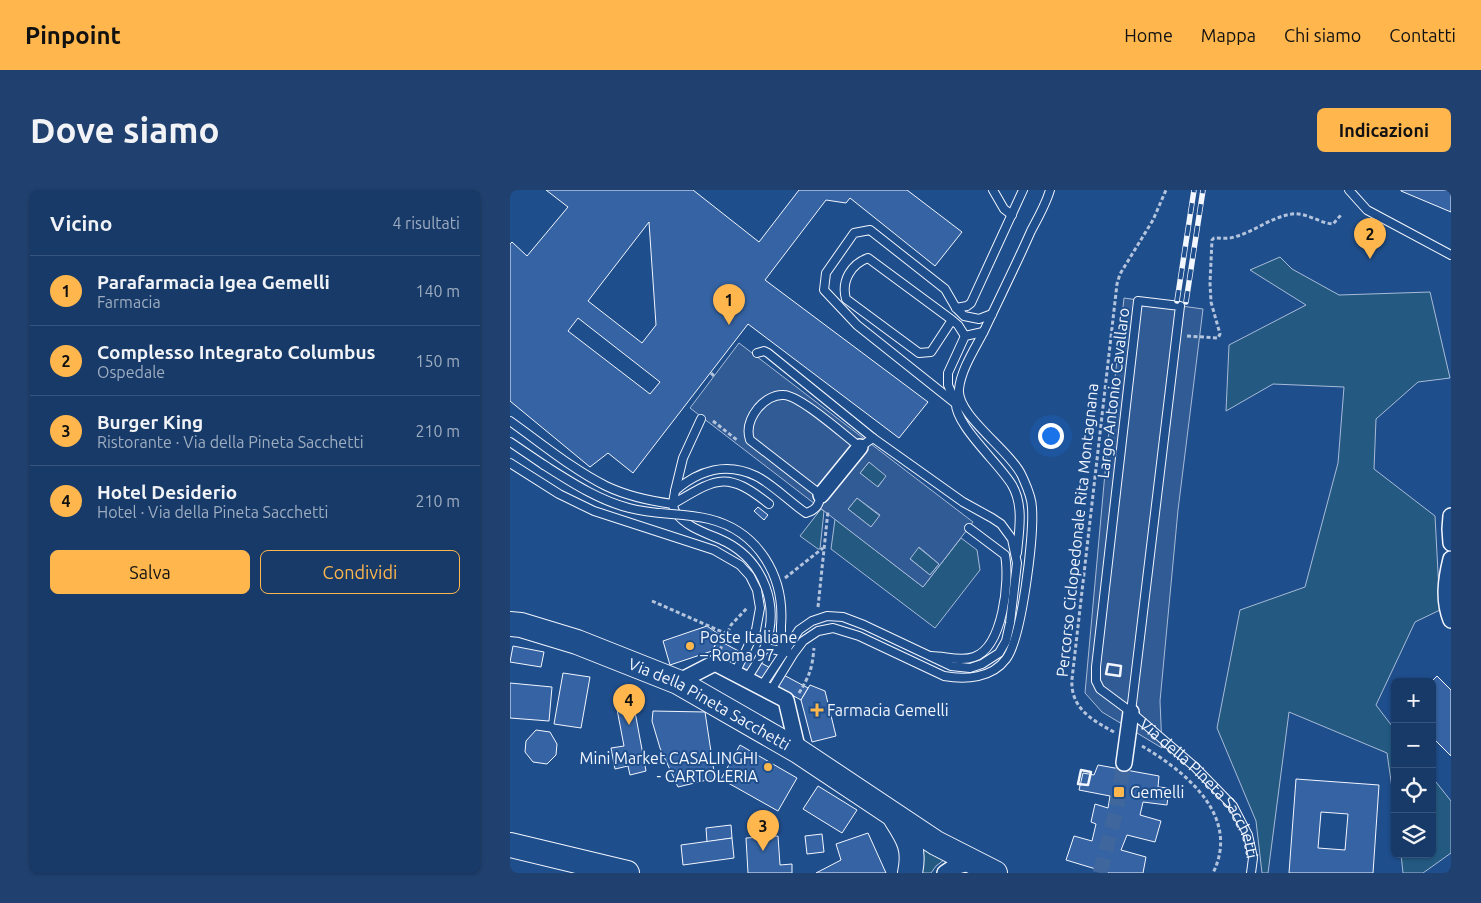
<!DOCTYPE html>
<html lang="it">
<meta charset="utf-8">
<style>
:root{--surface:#173a69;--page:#20416f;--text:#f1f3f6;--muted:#9eadc0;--line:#36547d;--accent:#ffb74d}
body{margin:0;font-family:Ubuntu,sans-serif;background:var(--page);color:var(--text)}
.controls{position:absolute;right:15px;bottom:15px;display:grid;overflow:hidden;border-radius:8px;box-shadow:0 1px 4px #0004}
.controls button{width:45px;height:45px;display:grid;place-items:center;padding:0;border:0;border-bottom:1px solid var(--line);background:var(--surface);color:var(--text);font:25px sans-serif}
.you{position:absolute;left:540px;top:245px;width:18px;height:18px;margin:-12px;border:4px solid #fff;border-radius:50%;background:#1a73e8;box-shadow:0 0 0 8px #1a73e833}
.badge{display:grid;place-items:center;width:32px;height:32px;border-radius:50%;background:var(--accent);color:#111;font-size:16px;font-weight:700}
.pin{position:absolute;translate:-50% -41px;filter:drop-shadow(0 1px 2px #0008)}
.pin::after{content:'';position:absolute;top:26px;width:18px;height:15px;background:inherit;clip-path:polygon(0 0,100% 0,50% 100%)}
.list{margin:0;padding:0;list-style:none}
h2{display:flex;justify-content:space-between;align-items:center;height:65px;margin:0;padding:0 20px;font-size:21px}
h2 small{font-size:16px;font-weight:400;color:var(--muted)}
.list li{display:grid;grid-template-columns:32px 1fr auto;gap:15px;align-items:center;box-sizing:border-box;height:70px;padding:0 20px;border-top:1px solid var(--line)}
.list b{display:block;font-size:19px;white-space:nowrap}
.list p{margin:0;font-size:16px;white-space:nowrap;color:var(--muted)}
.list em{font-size:16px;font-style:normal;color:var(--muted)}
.actions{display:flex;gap:10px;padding:15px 20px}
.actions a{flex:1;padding:11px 0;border:1px solid var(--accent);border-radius:8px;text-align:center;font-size:18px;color:var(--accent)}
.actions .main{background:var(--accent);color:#111}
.icon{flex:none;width:28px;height:28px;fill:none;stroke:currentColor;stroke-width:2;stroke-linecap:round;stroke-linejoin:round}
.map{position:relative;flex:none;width:941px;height:683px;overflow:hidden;border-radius:8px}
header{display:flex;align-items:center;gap:30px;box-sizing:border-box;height:70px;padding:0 25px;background:var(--accent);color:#111}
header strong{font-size:24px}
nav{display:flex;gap:28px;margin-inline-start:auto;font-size:18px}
.intro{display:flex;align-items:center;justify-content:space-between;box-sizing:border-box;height:120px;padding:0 30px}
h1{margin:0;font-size:35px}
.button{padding:12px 22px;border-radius:8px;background:var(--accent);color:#111;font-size:18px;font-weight:700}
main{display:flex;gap:30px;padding:0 30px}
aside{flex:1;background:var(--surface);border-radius:8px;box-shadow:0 1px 4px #0004}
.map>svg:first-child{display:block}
.green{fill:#245a82;stroke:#a8bbd7}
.parking{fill:#305b95;stroke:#a8bbd7;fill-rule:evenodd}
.building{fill:#3563a3;stroke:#f2f6ff;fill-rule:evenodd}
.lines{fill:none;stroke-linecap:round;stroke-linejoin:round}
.street-tunnel{stroke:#3f679d;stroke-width:15;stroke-dasharray:15 8;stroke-linecap:butt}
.lane-casing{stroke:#f2f6ff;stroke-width:10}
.street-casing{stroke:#f2f6ff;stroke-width:18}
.primary-casing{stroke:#f2f6ff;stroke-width:26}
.path{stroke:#b3c4dc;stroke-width:3;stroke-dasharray:4 2.5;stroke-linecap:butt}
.lane{stroke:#1f4e8c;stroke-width:8}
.street{stroke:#1f4e8c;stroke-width:15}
.primary{stroke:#1f4e8c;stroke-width:24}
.rail-casing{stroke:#f2f6ff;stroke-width:5.5}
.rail{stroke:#1f4e8c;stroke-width:4;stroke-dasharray:11;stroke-linecap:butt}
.lane-bridge-casing{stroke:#f2f6ff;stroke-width:10;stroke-linecap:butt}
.lane-bridge{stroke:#1f4e8c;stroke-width:8}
.wall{stroke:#f2f6ff;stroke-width:2.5}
.poi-dot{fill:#ffb74d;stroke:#1f4e8c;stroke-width:2}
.labels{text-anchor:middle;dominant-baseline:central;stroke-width:4;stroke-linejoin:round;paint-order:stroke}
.street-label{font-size:16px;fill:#f2f6ff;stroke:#1f4e8c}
.poi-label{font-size:16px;fill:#f2f6ff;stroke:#1f4e8c;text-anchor:start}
</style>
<header>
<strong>Pinpoint</strong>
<nav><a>Home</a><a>Mappa</a><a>Chi siamo</a><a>Contatti</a></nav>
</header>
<div class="intro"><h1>Dove siamo</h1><a class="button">Indicazioni</a></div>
<main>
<aside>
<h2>Vicino<small>4 risultati</small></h2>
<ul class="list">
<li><span class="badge">1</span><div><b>Parafarmacia Igea Gemelli</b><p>Farmacia</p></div><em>140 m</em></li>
<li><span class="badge">2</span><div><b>Complesso Integrato Columbus</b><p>Ospedale</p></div><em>150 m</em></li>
<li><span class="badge">3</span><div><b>Burger King</b><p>Ristorante · Via della Pineta Sacchetti</p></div><em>210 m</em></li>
<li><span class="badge">4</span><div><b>Hotel Desiderio</b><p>Hotel · Via della Pineta Sacchetti</p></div><em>210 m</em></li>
</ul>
<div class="actions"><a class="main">Salva</a><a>Condividi</a></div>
</aside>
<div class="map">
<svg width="941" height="683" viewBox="0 0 941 683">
<rect width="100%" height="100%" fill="#1f4e8c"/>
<g class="green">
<path d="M770 67 782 79 829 105 920 102 940 188 908 192 866 229 864 279 925 326 930 420 905 432 866 515 885 540V619L877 563 779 522 758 683H752L746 631 707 538 730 420 795 397 828 273 834 197 763 194 716 221 719 155 796 115 740 80Z"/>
<path d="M359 272 377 286 367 297 350 283Z"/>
<path d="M347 308 370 326 361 337 338 319Z"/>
<path d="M311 319 314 321 310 359H308L290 346Z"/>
<path d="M325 329 413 397 451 348 467 360 470 380 425 438 321 359Z"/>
<path d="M408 357 429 374 420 385 399 368Z"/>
<path d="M922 587 941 611V663L913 683H893L891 664H922Z"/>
<path d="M412 658 434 670 426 676 421 683H411L413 673Z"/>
</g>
<g class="parking">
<path d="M614 108 693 119 668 320 650 511 652 558 592 522 575 503 598 250Z"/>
<path d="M229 153 463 332 413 397 180 218ZM359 272 376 286 368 297 350 283ZM347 308 370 325 361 337 338 319ZM409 357 429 374 420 385 400 369Z"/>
</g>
<g class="building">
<path d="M36 0H183L249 52 289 0H397L452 42 425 76 340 8 336 13 316 10 255 90 418 212 389 248 238 134 123 283 98 263 80 277 0 211V54L2 52 17 66 58 17ZM139 32 146 135 132 153 78 111ZM68 128 150 192 140 204 58 141Z"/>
<path d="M891 0H941V22L891 1Z"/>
<path d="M248 317 258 325 254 330 244 321Z"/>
<path d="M197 436 210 445 202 461 160 475 153 451Z"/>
<path d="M208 450 298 498 291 510 202 461Z"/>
<path d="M3 456 34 462 31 477 0 472Z"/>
<path d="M53 483 80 487 71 538 44 534Z"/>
<path d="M927 486 941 500V566L922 547V492H921Z"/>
<path d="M0 493 42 497 39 531 0 528Z"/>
<path d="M300 495 315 501 326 546 302 552 291 510Z"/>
<path d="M123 511 136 581 120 585 118 576 105 579 101 558 114 556 106 514Z"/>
<path d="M143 521 195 522 205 588 168 597 150 558 142 531Z"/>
<path d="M26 540 40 542 47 554 46 565 37 574 23 572 15 562 16 551Z"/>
<path d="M230 555 287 588 268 621 211 589Z"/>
<path d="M588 575 649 586 648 597 659 598 657 615 633 612 630 625 651 631 645 652 617 645 611 660 636 667 633 683H599L556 670 564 646 582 651 586 634 581 632 585 614 598 618 600 606 569 600 573 583 584 585Z"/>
<path d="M786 589 869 595 863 683H779ZM811 622 838 624 835 660 808 658Z"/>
<path d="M308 596 347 620 332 643 293 619Z"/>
<path d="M221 635 222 648 197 652 196 638Z"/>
<path d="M358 643 376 683H306L331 670 326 654Z"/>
<path d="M312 644 314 662 297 664 295 646Z"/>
<path d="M268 646 270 675 282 674V683H238L236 648Z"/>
<path d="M222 648 224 668 173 675 171 655Z"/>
</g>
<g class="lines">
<path class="street-tunnel" d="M590 683 606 621 614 573"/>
<g class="lane-casing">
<g id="lane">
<path d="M483 0 494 19 502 25"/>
<path d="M839 0 857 20 941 65"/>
<path d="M446 118 457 116 461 113 513 0"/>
<path d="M442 130 421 162 409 163 336 109C331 91 341 74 358 68L442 130 448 135 455 146"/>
<path d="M247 163 254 161 258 163 363 248"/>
<path d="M446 210C442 233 490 274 502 295 514 315 509 341 507 363"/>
<path d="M445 211 438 195V183L455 146 473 142"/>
<path d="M445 213 347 135 314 100 316 83 344 43 360 40 435 99 446 118 454 126 469 129 482 124"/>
<path d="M0 231C31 253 62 279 96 296 117 306 140 311 163 314 207 288 216 280 259 314"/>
<path d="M0 252 34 275"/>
<path d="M0 273 49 304 84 321 204 360 230 375 240 386 247 400 250 418 246 440 225 483"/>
<path d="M165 301 173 268 191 229"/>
<path d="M271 436V453L273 462"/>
<path d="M255 458 278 462"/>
<path d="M421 466C435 466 451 472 464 467 493 457 500 391 495 365L459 338"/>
<path d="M236 490C243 479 251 468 255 456 270 416 254 372 216 352 200 344 178 339 166 323 161 316 164 309 165 301 189 280 217 272 246 286 261 293 281 313 296 323 306 320 309 315 311 305L240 250C236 238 240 228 248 218 254 211 264 204 274 205 291 206 335 246 350 257L363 248 453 312 482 328 491 334 502 349 507 373 500 433 496 451 489 463 472 474 460 478 441 476 354 435 333 427 317 426 302 431 289 440 251 497"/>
<path d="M260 502 284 463 293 451 308 441 323 438 349 446 434 486C456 490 482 488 496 469 512 448 524 346 522 318 522 307 516 295 512 286 501 261 446 225 449 199 451 180 464 160 473 143 489 109 506 75 521 41 528 28 536 14 540 0"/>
<path id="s1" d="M621 522 670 116 628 111 586 477V491L590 499 621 522 685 577 723 616 738 645 743 668 741 683"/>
</g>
</g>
<g class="street-casing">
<g id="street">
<path d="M311 305 350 257"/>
<path d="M941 326 940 339 941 353"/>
<path d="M941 369C936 389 933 410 941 430"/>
<path d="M168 492 205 473 276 510 288 561"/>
<path d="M614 573 621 522"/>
<path d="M435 683 444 677 463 672"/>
</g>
</g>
<g class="primary-casing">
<g id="primary">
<path id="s2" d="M0 434 11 435 67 452 168 492 288 561 426 653 485 683"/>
<path d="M386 629C399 649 405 659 400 683"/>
<path d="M0 655 117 683"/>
</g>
</g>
<g class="path">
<path d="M677 146 708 148 710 144 701 112 700 93 702 50 704 48C711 48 718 49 724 47 744 42 761 27 782 24 796 22 809 33 823 34L831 25"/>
<path d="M201 183 204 186"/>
<path d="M203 231 227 250"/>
<path d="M275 388 313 358"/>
<path d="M142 411 217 444"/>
<path d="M308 417 318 321"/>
<path d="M210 460 221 435 238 417"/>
<path d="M289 503C300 485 302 479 304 458"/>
<path d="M604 542C582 530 560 518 562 489L607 94 610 84 643 30 656 0"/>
<path d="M632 556C676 582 731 626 703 683"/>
</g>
<use href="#lane" class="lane"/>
<use href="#street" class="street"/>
<use href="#primary" class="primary"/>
<g class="rail-casing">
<g id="rail">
<path d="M667 111 684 0"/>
<path d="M676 112 693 0"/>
</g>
</g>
<use href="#rail" class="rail"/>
<g class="lane-bridge-casing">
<path id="lane-bridge" d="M34 275C61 292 88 310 119 318 145 325 173 323 199 329 248 341 275 386 271 436"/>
</g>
<use href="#lane-bridge" class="lane-bridge"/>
<g class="wall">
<path d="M598 474 611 476 610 486 596 484Z"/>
<path d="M571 580 581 582 578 595 568 594Z"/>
</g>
</g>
<g class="poi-dot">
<circle cx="180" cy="456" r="5"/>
<path d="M304.5 512.5h5v5h5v5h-5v5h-5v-5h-5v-5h5z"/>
<circle cx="258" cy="577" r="5"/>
<rect x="603" y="596" width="12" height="12" rx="2.5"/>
</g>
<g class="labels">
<g class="street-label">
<text transform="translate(603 203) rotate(-83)">Largo Antonio Cavallaro</text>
<text transform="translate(567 340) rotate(-84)">Percorso Ciclopedonale Rita Montagnana</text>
<text stroke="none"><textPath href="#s2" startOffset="216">Via della Pineta Sacchetti</textPath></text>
<text stroke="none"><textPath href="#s1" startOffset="986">Via della Pineta Sacchetti</textPath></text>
</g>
<g class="poi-label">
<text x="190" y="447">Poste Italiane<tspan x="190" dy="18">– Roma 97</tspan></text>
<text x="317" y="520">Farmacia Gemelli</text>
<text x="248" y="568" text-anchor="end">Mini Market CASALINGHI<tspan x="248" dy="18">- CARTOLERIA</tspan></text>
<text x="620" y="602">Gemelli</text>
</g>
</g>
</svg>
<div class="controls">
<button>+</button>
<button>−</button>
<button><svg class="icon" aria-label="locate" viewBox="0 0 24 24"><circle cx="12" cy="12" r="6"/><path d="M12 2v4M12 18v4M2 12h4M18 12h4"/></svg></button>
<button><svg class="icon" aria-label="layers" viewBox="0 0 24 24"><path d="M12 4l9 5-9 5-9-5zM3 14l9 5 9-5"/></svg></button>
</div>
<div class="you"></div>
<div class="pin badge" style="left:219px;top:135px">1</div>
<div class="pin badge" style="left:860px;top:69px">2</div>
<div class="pin badge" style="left:253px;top:661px">3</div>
<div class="pin badge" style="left:119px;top:535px">4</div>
</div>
</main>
